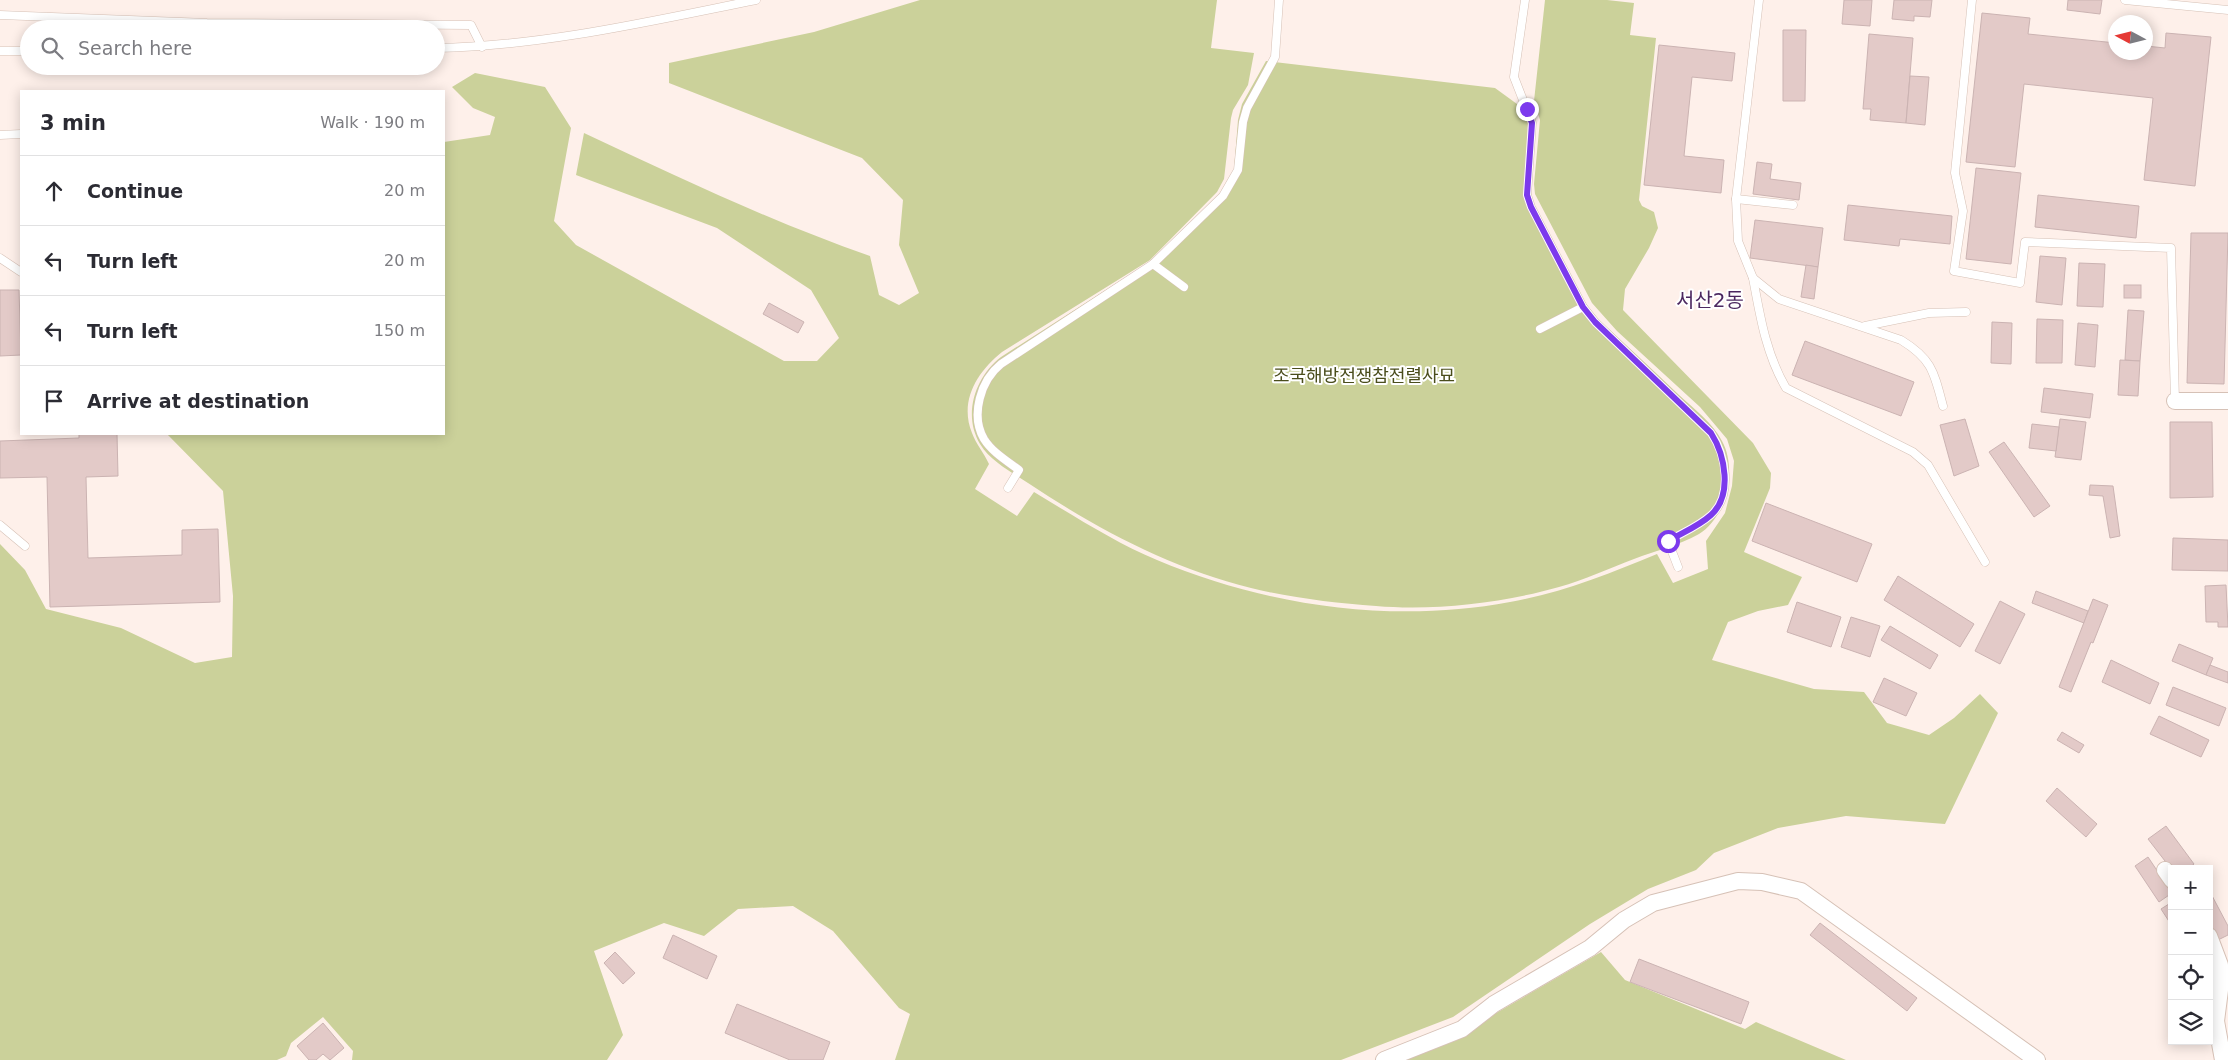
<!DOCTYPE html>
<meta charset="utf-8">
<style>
:root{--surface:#fff;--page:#f7f7f7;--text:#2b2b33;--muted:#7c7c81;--line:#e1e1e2}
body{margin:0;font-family:"DejaVu Sans","Noto Sans KR",sans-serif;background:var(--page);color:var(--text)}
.controls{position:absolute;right:15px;bottom:15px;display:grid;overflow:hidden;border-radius:0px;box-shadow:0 2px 12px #0003}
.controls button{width:45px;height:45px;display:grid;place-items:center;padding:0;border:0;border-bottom:1px solid var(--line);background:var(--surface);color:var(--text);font:25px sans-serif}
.compass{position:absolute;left:2108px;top:15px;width:45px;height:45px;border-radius:50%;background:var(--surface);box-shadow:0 2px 12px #0003;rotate:277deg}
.stop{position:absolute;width:15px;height:15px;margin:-11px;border:4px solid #7c3aed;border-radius:50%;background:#fff}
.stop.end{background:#7c3aed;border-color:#fff;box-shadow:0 1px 5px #0008}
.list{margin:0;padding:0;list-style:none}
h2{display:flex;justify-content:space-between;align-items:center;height:65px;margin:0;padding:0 20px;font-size:21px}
h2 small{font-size:16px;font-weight:400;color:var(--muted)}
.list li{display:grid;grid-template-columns:32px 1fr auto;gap:15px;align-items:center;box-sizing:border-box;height:70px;padding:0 20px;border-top:1px solid var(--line)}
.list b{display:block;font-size:19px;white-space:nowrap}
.list em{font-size:16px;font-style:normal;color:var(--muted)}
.icon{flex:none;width:28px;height:28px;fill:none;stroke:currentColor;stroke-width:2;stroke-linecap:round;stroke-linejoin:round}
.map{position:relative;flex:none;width:2228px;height:1060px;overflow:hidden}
.search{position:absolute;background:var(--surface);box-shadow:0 2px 12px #0003;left:20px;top:20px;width:425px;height:55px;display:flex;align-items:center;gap:12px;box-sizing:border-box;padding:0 18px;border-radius:28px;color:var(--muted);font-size:19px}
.panel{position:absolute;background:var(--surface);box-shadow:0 2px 12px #0003;left:20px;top:90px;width:425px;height:345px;border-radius:0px}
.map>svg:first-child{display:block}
.green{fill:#cbd19a}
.building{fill:#e3cac8;stroke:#cbb3b2}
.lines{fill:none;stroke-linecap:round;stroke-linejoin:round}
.service-casing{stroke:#d6c1b6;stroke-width:9}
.minor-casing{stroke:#d6c1b6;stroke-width:18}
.service{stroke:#fff;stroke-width:8}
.minor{stroke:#fff;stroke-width:16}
.route{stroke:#7c3aed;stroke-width:6}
.labels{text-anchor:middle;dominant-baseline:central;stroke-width:4;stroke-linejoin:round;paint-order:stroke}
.park-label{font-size:18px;fill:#4a4d1c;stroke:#fff}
.quarter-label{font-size:20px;fill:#4c2860;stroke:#fff}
</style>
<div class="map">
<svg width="2228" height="1060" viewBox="0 0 2228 1060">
<rect width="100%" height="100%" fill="#fef0ea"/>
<g class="green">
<path d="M920 0H1217L1211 48 1254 53 1248 85 1233 110 1231 118 1224 179 1217 192 1150 260 1002 352C977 372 959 401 972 433 976 444 984 453 989 464L975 489 1017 516 1034 492C1074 516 1114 542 1157 560 1267 606 1392 624 1510 602 1561 593 1609 574 1657 554L1673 583 1708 569 1706 541 1725 513 1732 486 1734 461 1727 439 1700 407 1617 331 1592 303 1535 194 1534 184 1540 120 1534 101 1545 0H1607L1634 3 1630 35 1656 38 1639 200 1642 206 1654 212 1658 228 1649 248 1625 289 1623 310 1753 443 1771 473 1770 488 1744 552 1802 577 1788 605 1758 611 1728 622 1712 660 1814 689 1864 692 1887 723 1929 735 1954 718 1980 694 1998 713 1945 824 1846 816 1778 828 1714 853 1696 870 1648 889 1590 924 1453 1017 1341 1060H895L910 1014 899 1008 833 931 793 906 738 909 704 936 664 923 594 951 623 1035 607 1060H352L353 1051 323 1017 291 1043 286 1056 277 1060H0V544L25 570 46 609 121 628 195 663 232 657 233 596 223 491 167 434H444V142L490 135 495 117 473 108 452 87 475 73 545 87 571 128 554 221 576 245 784 361H817L839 338 811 290 717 228 576 175 584 133C678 177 772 222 870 256L879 295 899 305 919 293 899 245 903 200 862 158 669 83V63L814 32Z"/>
<path d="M1266 61 1495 88 1517 104 1535 120C1533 149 1526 179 1534 208L1586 304 1599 320C1626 345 1653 370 1679 395 1694 409 1713 423 1722 441 1731 457 1731 481 1725 498 1721 511 1711 527 1699 534 1679 545 1655 551 1634 559 1610 568 1584 580 1559 587 1503 603 1434 611 1376 606 1335 603 1292 598 1251 588 1170 568 1097 529 1028 483 1012 472 991 462 980 444 962 414 976 376 1001 357L1151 261 1220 196 1234 170 1238 120 1242 104Z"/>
<path d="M1601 952 1625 980 1745 1029 1756 1022 1846 1060H1406L1457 1040 1491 1016Z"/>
</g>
<g class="building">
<path d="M1844 0H1872L1870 26 1842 24Z"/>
<path d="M1894 0H1932L1930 17 1914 16V21L1892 19Z"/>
<path d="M2068 0H2102L2100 14 2067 10Z"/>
<path d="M1982 13 2030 18 2028 34 2116 43V52H2146V46L2165 48 2166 33 2211 37 2195 186 2144 180 2153 98 2024 84 2015 167 1966 162Z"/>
<path d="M1783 30H1806L1805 101H1783Z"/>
<path d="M1869 34 1913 38 1906 123 1870 120 1871 109H1863Z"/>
<path d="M1659 45 1735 53 1732 81 1692 77 1684 156 1724 160 1721 193 1644 185Z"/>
<path d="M1910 76 1929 77 1925 125 1906 123Z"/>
<path d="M1757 162 1772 164 1770 179 1801 183 1799 200 1753 194Z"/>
<path d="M1976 168 2021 173 2011 264 1966 259Z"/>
<path d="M2038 195 2139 206 2136 238 2035 227Z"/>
<path d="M1848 205 1952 216 1950 244 1900 239 1899 246 1844 240Z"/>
<path d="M1755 220 1823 228 1818 267 1750 258Z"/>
<path d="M2191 233H2228L2224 384 2187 383Z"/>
<path d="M2040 256 2066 258 2062 305 2036 302Z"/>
<path d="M2079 263 2105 264 2103 307 2077 306Z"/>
<path d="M1806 265 1818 267 1814 299 1801 297Z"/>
<rect x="2124" y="285" width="17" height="13"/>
<path d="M0 290H19L21 355 0 356Z"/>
<path d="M769 303 804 322 798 333 763 314Z"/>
<path d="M2128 310 2144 311 2140 361 2125 360Z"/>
<path d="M2037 319 2063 320 2062 363H2036Z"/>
<path d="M1992 322 2012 323 2011 364 1991 363Z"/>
<path d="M2078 323 2098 325 2095 367 2075 365Z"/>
<path d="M1805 341 1914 382 1901 416 1792 375Z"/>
<path d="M2120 360 2140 361 2138 396 2118 395Z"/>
<path d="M2044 388 2093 394 2090 418 2041 412Z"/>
<path d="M1965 419 1979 466 1954 476 1940 425Z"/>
<path d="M2060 419 2086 422 2081 460 2055 457Z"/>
<path d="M2170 422H2212L2213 497 2170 498Z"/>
<path d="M2032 424 2059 427 2056 451 2029 448Z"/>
<path d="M79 434H117L118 476 86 477 88 558 182 555V530L218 529 220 602 50 607 47 477 0 478V441L79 438Z"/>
<path d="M2004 442 2050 506 2034 517 1989 452Z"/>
<path d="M2090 485 2113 486 2120 536 2110 538 2103 496 2089 495Z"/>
<path d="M1766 503 1872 544 1857 582 1752 541Z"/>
<path d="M2173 538 2228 540V571L2172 570Z"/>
<path d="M1898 576 1974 624 1960 647 1884 600Z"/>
<path d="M2226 585 2228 627H2218V622H2206L2205 586Z"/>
<path d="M2036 591 2088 611 2084 623 2032 603Z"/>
<path d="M2093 599 2108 605 2093 643 2091 642 2071 692 2059 687Z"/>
<path d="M2000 601 2025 614 2000 664 1975 651Z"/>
<path d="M1797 602 1841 617 1831 647 1787 632Z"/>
<path d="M1851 617 1880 626 1870 657 1841 647Z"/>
<path d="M1890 626 1938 655 1930 669 1881 640Z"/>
<path d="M2179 644 2213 658 2206 675 2172 661Z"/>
<path d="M2111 660 2159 683 2150 704 2102 682Z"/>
<path d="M2210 665 2228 672V683L2206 675Z"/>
<path d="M1884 678 1917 693 1906 716 1873 702Z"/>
<path d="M2173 687 2226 708 2219 726 2166 705Z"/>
<path d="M2159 716 2209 740 2201 757 2150 734Z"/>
<path d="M2062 732 2084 745 2079 753 2057 740Z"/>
<path d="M2057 788 2097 824 2086 837 2046 801Z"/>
<path d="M2166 826 2194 864 2188 869 2172 870 2148 839Z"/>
<path d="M2148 857 2172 893 2159 902 2135 866Z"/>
<path d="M2209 890 2228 926V935L2218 940 2209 924Z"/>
<path d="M2172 902V926L2161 909Z"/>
<path d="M1820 923 1917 998 1907 1011 1810 935Z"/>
<path d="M673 935 717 956 707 979 663 958Z"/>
<path d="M615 952 635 973 623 984 604 963Z"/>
<path d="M1639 959 1749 1002 1741 1024 1630 982Z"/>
<path d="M737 1004 830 1042 823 1060H790L725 1033Z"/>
<path d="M323 1023 344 1048 330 1060 323 1054 316 1060H309L297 1046Z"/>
</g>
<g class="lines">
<g class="service-casing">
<g id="service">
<path d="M1525 0 1514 77 1532 123 1527 195 1531 207 1583 307 1595 322 1711 433C1726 455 1733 495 1711 515 1699 526 1682 533 1668 541L1678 567"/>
<path d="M1759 0 1736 199 1738 241 1753 278 1779 299 1901 340C1932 359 1934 372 1943 406"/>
<path d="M1972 0 1955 173 1963 211 1954 271 2020 283 2025 242 2171 248 2175 401"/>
<path d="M2125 0 2228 10"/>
<path d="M0 15 207 23 471 25 482 47"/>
<path d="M436 48C544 46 651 21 756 0"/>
<path d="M0 51H29"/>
<path d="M0 135 21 134"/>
<path d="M1736 199 1793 205"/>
<path d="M0 258 21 272"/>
<path d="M1153 264 1184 287"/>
<path d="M1753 278C1760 316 1766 354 1786 388L1913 452 1928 465 1985 562"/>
<path d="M1865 326 1929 313 1966 312"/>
<path d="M1540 329 1583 307"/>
<path d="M1008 488 1019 470C1007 461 992 452 984 439 970 415 981 380 1001 364L1153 264 1223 196 1238 170 1243 122 1247 108 1275 57 1279 0"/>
<path d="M0 525 25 546"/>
</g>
</g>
<g class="minor-casing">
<g id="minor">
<path d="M2175 401H2228"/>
<path d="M2165 870 2172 880"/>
<path d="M2209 936 2220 965V990L2216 1021 2223 1060"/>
<path d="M1384 1060 1462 1029 1494 1004 1590 948 1624 920 1653 903 1738 881 1762 882 1801 891 2037 1060"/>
</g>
</g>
<use href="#service" class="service"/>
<use href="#minor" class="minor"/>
</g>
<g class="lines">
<path class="route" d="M1527 109 1532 123 1527 195 1531 207 1583 307 1595 322 1711 433C1725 455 1733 495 1711 515 1699 526 1682 533 1668 541"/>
</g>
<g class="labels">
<g class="park-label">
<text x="1364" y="375">조국해방전쟁참전렬사묘</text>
</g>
<g class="quarter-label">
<text x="1710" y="300">서산2동</text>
</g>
</g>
</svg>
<div class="controls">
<button>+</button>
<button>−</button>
<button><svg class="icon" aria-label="locate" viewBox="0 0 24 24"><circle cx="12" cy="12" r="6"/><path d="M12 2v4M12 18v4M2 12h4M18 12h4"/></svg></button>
<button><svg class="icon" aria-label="layers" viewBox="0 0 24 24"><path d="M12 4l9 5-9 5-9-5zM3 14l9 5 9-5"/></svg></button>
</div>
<svg class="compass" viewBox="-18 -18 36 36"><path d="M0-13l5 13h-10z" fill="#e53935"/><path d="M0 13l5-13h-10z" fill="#7c7c81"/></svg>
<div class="stop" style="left:1668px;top:541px"></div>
<div class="stop end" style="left:1527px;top:109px"></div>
<div class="search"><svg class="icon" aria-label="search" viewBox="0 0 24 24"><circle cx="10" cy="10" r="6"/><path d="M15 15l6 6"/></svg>Search here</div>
<section class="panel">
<h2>3 min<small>Walk · 190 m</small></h2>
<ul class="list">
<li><svg class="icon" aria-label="ahead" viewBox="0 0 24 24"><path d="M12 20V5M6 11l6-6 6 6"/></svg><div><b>Continue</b></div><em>20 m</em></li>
<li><svg class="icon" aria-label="left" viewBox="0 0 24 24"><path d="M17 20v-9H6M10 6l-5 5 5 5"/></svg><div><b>Turn left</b></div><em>20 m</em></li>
<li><svg class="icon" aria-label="left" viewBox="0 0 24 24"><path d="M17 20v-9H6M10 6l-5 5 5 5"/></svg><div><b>Turn left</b></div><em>150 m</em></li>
<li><svg class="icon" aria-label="arrive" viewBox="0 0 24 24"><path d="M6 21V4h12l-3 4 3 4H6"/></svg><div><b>Arrive at destination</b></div></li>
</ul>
</section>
</div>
